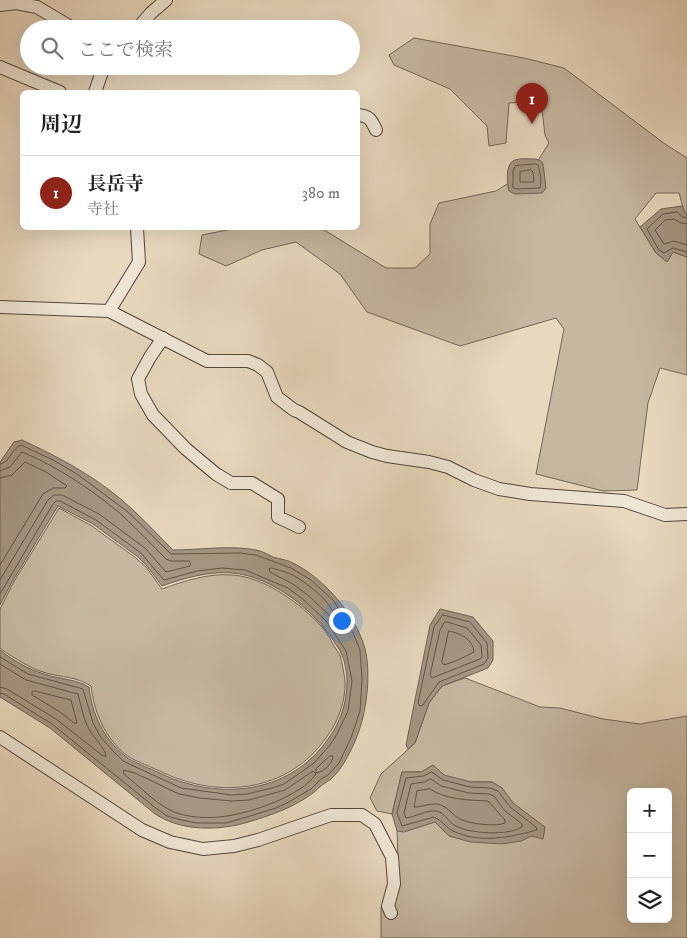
<!DOCTYPE html>
<html lang="ja">
<meta charset="utf-8">
<style>
:root{--surface:#fff;--page:#f2f2f2;--text:#222;--muted:#767676;--line:#e0e0e0;--accent:#8f2418}
body{margin:0;font-family:"IM FELL DW Pica","Noto Serif JP",serif;background:var(--page);color:var(--text)}
.controls{position:absolute;right:15px;bottom:15px;display:grid;overflow:hidden;border-radius:8px;box-shadow:0 5px 20px #0002}
.controls button{width:45px;height:45px;display:grid;place-items:center;padding:0;border:0;border-bottom:1px solid var(--line);background:var(--surface);color:var(--text);font:25px sans-serif}
.you{position:absolute;left:341px;top:620px;width:18px;height:18px;margin:-12px;border:4px solid #fff;border-radius:50%;background:#1a73e8;box-shadow:0 0 0 8px #1a73e833}
.badge{display:grid;place-items:center;width:32px;height:32px;border-radius:50%;background:var(--accent);color:#fff;font-size:16px;font-weight:700}
.pin{position:absolute;translate:-50% -41px;filter:drop-shadow(0 1px 2px #0008)}
.pin::after{content:'';position:absolute;top:26px;width:18px;height:15px;background:inherit;clip-path:polygon(0 0,100% 0,50% 100%)}
.list{margin:0;padding:0;list-style:none}
h2{display:flex;justify-content:space-between;align-items:center;height:65px;margin:0;padding:0 20px;font-size:21px}
h2 small{font-size:16px;font-weight:400;color:var(--muted)}
.list li{display:grid;grid-template-columns:32px 1fr auto;gap:15px;align-items:center;box-sizing:border-box;height:75px;padding:0 20px;border-top:1px solid var(--line)}
.list b{display:block;font-size:19px;white-space:nowrap}
.list p{margin:0;font-size:16px;white-space:nowrap;color:var(--muted)}
.list em{font-size:16px;font-style:normal;color:var(--muted)}
.icon{flex:none;width:28px;height:28px;fill:none;stroke:currentColor;stroke-width:2;stroke-linecap:round;stroke-linejoin:round}
.map{position:relative;flex:none;width:687px;height:938px;overflow:hidden}
.search{position:absolute;background:var(--surface);box-shadow:0 5px 20px #0002;left:20px;top:20px;width:340px;height:55px;display:flex;align-items:center;gap:12px;box-sizing:border-box;padding:0 18px;border-radius:28px;color:var(--muted);font-size:19px}
.panel{position:absolute;background:var(--surface);box-shadow:0 5px 20px #0002;left:20px;top:90px;width:340px;height:140px;border-radius:8px}
.map>svg:first-child{display:block}
.green{fill:#c6b7a0;stroke:#746658;fill-rule:evenodd}
.water{fill:#a59582;stroke:#716154}
.lines{fill:none;stroke-linecap:round;stroke-linejoin:round}
.shore{stroke:#645448;stroke-width:1}
.minor-casing{stroke:#54453b;stroke-width:14}
.minor{stroke:#f0e6d5;stroke-width:12}
</style>
<div class="map">
<svg width="687" height="938" viewBox="0 0 687 938">
<rect width="100%" height="100%" fill="#e8d8be"/>
<filter id="stains"><feTurbulence type="fractalNoise" baseFrequency=".004" numOctaves="4"/><feColorMatrix values="0 0 0 0 .2 0 0 0 0 .09 0 0 0 0 .02 0 0 0 .5 -.17"/></filter>
<radialGradient id="worn" r=".72"><stop offset=".6" stop-color="#630" stop-opacity="0"/><stop offset="1" stop-color="#630" stop-opacity=".3"/></radialGradient>
<g class="green">
<path d="M414 38 524 58 564 68 665 144 687 158V215L684 211 679 193H656L635 219 656 253 667 261 673 252 687 257V375L660 368 648 403 637 490 603 491 536 474 564 329 556 318 460 346 367 312 340 274 296 242 262 250 226 266 199 254 202 235 237 228H321L386 268H415L430 254V224L439 203 496 191 534 167 549 143 545 135 541 101 509 103 506 143 489 146 487 126 450 89 394 65 389 55Z"/>
<path d="M59 508 92 526 136 558 146 567 162 589C184 581 208 573 232 575 265 577 300 603 322 627 327 632 330 639 334 646 336 649 338 652 340 655 342 663 344 673 345 681 346 701 338 722 326 738 288 792 220 799 164 773 154 768 134 761 126 755 105 738 94 712 91 686 78 677 61 677 46 673 29 668 16 659 1 649L0 648V609L13 583Z"/>
<path d="M465 678 540 707 560 708 603 719 640 724 687 716V938H381V907L399 886 397 831 435 822 449 836 521 841 545 828 513 803 502 788 492 782H471L421 772H402L392 814 377 811 370 798 381 774 415 743 429 703 442 686ZM631 792H668V919H631Z"/>
</g>
<g class="water">
<path d="M536 159 541 161 543 164 546 188 542 193 515 194 509 191C507 183 505 163 515 160 521 158 529 159 536 159Z"/>
<path d="M682 206 684 211 687 215V257L673 252 667 262 656 253 640 227 661 209Z"/>
<path d="M22 440C61 458 100 479 132 509 146 522 159 536 173 550 198 550 231 545 256 550 262 551 267 554 273 557 280 559 288 560 295 564 325 580 356 615 365 649 371 672 367 708 359 731 354 745 343 769 331 779 330 780 326 782 325 783 320 786 317 790 313 793 293 808 269 816 245 823 216 831 179 831 154 813L50 728 0 697V650C14 661 28 669 44 674 59 679 76 679 89 687 92 714 104 739 125 756 132 762 152 769 162 774 219 801 290 794 328 739 340 723 347 703 347 682 347 674 345 660 341 653 340 649 337 647 335 643 315 611 272 576 232 573 209 571 184 578 162 586L147 566 138 557 93 524 58 506 12 582 0 605V462L14 442Z"/>
<path d="M440 609 473 617 493 641V660L488 668 442 686 429 703 415 743 408 749 406 745 430 625Z"/>
<path d="M433 765 444 775 471 782H492L502 788 513 803 545 827 543 839 531 836 521 841 502 844 471 842 449 836 435 822 404 832 397 831 392 814 402 772H421Z"/>
</g>
<g class="lines">
<g class="shore">
<path d="M535 164 538 165C540 172 542 181 540 188L517 189 513 188V171L515 166Z"/>
<path d="M531 170 533 172 534 182H520V172Z"/>
<path d="M687 218 683 217 677 212 663 214 647 229 659 250 664 253 673 248 687 252"/>
<path d="M687 224 681 223 674 219 665 220 655 230 664 244 674 241 687 245"/>
<path d="M0 464C10 463 11 449 21 445L53 460 77 474 128 512 171 554 239 553 256 555 291 568 311 580 334 601 353 633 360 650 362 679 360 711 351 738 339 763 328 775 321 779 311 789 289 802 276 808 250 816 226 823H196L177 819 167 816 157 809 52 724 4 694 0 693"/>
<path d="M0 471 10 467 22 452C55 465 99 494 125 518 139 531 152 545 166 559L171 561H189L191 564 190 566 166 572 145 548 99 514 62 495H54L48 500 0 580"/>
<path d="M0 478 12 475 25 462 46 472 67 486 65 488H53L43 494 0 565"/>
<path d="M272 568C277 570 283 571 288 573 301 578 332 601 334 616H330L310 597 293 584 270 572 269 569Z"/>
<path d="M0 594 53 504 56 501H60L96 520 141 553 164 580 197 571 222 568 245 570 288 588 305 601 327 622 346 651 352 681 348 711 337 734 330 745 314 763 284 784 272 788 247 794 232 795 181 788 123 761 112 750 100 736 93 723 83 689 28 674 0 657"/>
<path d="M443 615 470 622 487 643 488 658 484 664 439 682 423 705 420 706 418 703 434 627Z"/>
<path d="M447 622 467 628 481 645 482 657 480 659 432 678 430 675 440 630 444 623Z"/>
<path d="M449 631C460 633 473 639 474 652L458 660 444 665 442 662Z"/>
<path d="M0 664 26 680 78 694C81 705 83 718 89 729 93 737 105 748 106 756H103L56 719 7 689 0 687"/>
<path d="M35 691 71 700 77 723H74L60 712 32 695V692Z"/>
<path d="M330 756H333C333 763 324 772 316 773V769Z"/>
<path d="M124 770 135 773 179 794 200 798 232 801 249 800 285 790 313 771 316 774C301 796 253 812 227 816 210 819 185 818 170 810 154 802 138 785 124 774Z"/>
<path d="M432 772 443 780 470 787 490 788 498 791 510 807 536 827 537 830C511 837 480 844 453 831 446 828 442 820 434 817L402 826 397 813 406 778 423 776Z"/>
<path d="M431 779 441 786 469 793 489 794 494 796 505 811 522 824V827C509 836 468 834 454 825 448 821 444 812 436 811 426 810 415 817 406 818L404 813 411 784 424 782Z"/>
<path d="M430 789C446 800 469 800 488 801L505 820V823C497 827 469 824 460 819 453 816 449 808 441 805 432 802 423 807 414 807L417 791Z"/>
</g>
<g class="minor-casing">
<g id="minor">
<path d="M0 5 16 3 37 7 74 29"/>
<path d="M137 29 151 13 166 0"/>
<path d="M0 67 60 92"/>
<path d="M95 92 104 66"/>
<path d="M358 115C369 116 371 119 376 130"/>
<path d="M0 307 109 311 207 361H248L258 365 267 372 277 397 294 410 299 412 347 442 372 452 387 456 429 462 448 467 474 480 499 489 530 494 624 501 665 515 687 514"/>
<path d="M109 311 139 262 137 228"/>
<path d="M163 338 150 357 138 379 141 394 153 415 186 449 216 474 231 483H252L278 499V517L299 527"/>
<path d="M0 737 142 830 170 842 203 849 234 846 258 840 331 815H362L375 824 392 857 394 884 388 906 391 913"/>
</g>
</g>
<use href="#minor" class="minor"/>
</g>
<rect width="100%" height="100%" filter="url(#stains)"/>
<rect width="100%" height="100%" fill="url(#worn)"/>
</svg>
<div class="controls">
<button>+</button>
<button>−</button>
<button><svg class="icon" aria-label="layers" viewBox="0 0 24 24"><path d="M12 4l9 5-9 5-9-5zM3 14l9 5 9-5"/></svg></button>
</div>
<div class="you"></div>
<div class="pin badge" style="left:532px;top:124px">1</div>
<div class="search"><svg class="icon" aria-label="search" viewBox="0 0 24 24"><circle cx="10" cy="10" r="6"/><path d="M15 15l6 6"/></svg>ここで検索</div>
<section class="panel">
<h2>周辺<small></small></h2>
<ul class="list">
<li><span class="badge">1</span><div><b>長岳寺</b><p>寺社</p></div><em>380 m</em></li>
</ul>
</section>
</div>
